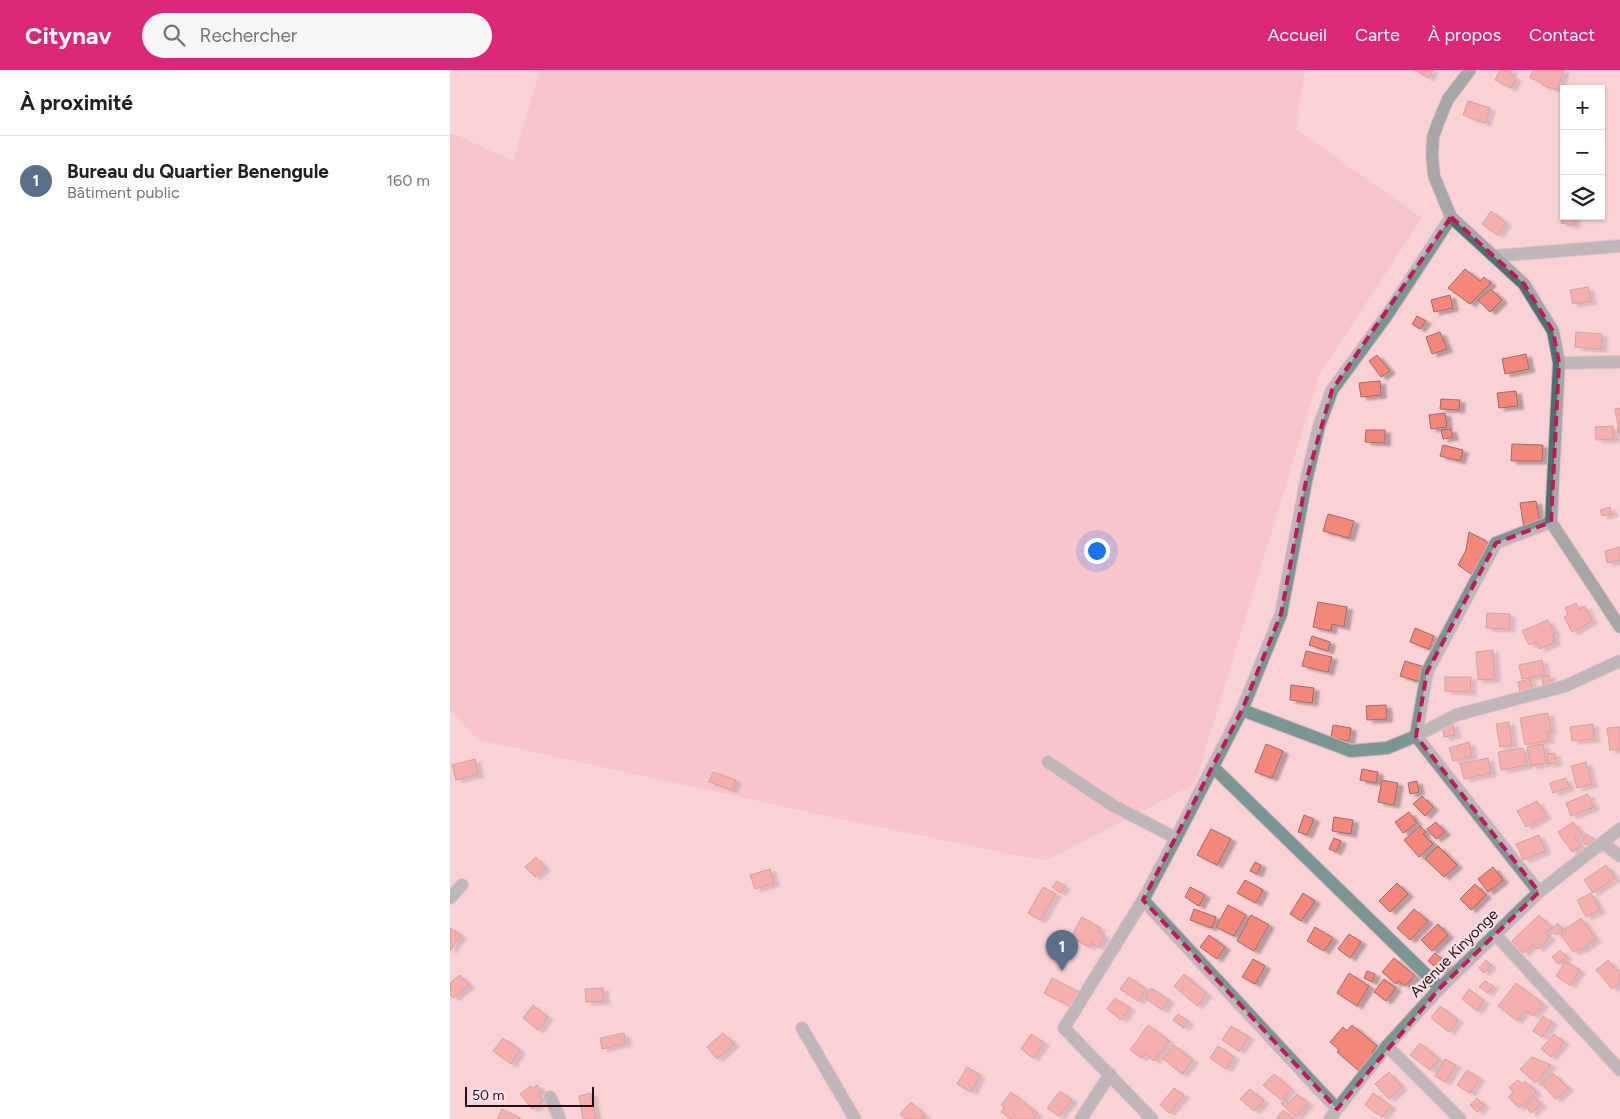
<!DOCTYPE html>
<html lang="fr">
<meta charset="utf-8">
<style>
:root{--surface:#fff;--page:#f6f6f6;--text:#202124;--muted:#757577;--line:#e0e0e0;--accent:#db2777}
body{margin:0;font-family:Figtree,sans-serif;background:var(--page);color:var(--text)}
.controls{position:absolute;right:15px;top:15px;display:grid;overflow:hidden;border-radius:0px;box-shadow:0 1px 4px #0004}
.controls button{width:45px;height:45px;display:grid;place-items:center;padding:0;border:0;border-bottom:1px solid var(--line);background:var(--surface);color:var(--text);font:25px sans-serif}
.scale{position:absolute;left:15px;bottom:12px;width:129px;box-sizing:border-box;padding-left:5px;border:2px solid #240f14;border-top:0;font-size:14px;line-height:18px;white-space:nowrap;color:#240f14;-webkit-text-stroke:4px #fce2e6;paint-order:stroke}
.you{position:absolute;left:646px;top:480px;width:18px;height:18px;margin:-12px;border:4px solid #fff;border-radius:50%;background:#1a73e8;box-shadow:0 0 0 8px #1a73e833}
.badge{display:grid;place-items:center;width:32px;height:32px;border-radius:50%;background:var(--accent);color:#fff;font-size:16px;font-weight:700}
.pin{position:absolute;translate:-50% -41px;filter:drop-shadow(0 1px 2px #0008)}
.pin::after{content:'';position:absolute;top:26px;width:18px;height:15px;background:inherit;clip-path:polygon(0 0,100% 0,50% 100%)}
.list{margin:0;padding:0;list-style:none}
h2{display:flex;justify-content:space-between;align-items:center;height:65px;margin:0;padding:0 20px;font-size:21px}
h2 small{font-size:16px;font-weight:400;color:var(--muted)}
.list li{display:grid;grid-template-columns:32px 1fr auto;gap:15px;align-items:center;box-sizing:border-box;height:90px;padding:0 20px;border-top:1px solid var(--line)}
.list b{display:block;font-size:19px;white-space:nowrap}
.list p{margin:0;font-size:16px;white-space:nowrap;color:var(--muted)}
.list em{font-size:16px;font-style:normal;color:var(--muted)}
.icon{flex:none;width:28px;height:28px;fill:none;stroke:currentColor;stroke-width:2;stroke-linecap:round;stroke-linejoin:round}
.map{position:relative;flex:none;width:1170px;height:1049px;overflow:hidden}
header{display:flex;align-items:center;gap:30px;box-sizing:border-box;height:70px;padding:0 25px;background:var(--accent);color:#fff}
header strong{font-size:24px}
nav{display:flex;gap:28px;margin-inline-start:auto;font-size:18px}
.search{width:350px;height:45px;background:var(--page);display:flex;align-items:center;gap:12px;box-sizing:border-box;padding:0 18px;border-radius:28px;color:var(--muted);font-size:19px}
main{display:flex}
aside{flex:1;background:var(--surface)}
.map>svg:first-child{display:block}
.green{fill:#fbb5c1}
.building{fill:#f5867a;stroke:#a16a63;filter:url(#shadow)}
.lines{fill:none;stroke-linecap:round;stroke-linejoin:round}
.street-casing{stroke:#d2afb4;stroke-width:14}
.secondary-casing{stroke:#d2afb4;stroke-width:14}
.street{stroke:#799692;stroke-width:12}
.secondary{stroke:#48736f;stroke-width:12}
.marked{fill:none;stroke:#c2185b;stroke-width:4;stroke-dasharray:10 6;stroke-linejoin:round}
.labels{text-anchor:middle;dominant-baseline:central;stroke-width:4;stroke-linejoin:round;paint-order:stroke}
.street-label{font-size:15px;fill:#240f14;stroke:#fce2e6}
</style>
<header>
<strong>Citynav</strong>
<div class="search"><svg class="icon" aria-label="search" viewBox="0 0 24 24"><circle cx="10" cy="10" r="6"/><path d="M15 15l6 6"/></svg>Rechercher</div>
<nav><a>Accueil</a><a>Carte</a><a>À propos</a><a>Contact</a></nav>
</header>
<main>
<aside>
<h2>À proximité<small></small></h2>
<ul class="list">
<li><span class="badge" style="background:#5c6f8a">1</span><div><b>Bureau du Quartier Benengule</b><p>Bâtiment public</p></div><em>160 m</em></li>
</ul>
</aside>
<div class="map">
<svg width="1170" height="1049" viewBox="0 0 1170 1049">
<defs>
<filter id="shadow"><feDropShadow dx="5.5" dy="3" stdDeviation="1" flood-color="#0004"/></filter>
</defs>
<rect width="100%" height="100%" fill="#f8d2d7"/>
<path class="green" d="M90 0H855L846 59 972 148 870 303 745 714 595 791 395 750 28 670 0 640V62L63 91Z"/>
<g class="building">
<path d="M965 0H983L978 8Z"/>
<path d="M1050 0H1062L1060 5 1066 8 1061 18 1045 10Z"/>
<path d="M1083 0H1114L1107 20 1092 15 1093 13 1080 8Z"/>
<path d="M1018 31 1040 38 1035 53 1013 45Z"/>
<path d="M1114 138V146H1125L1124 155 1111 153Z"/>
<path d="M1041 141 1056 153 1047 165 1032 154Z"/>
<path d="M1015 199 1030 211 1034 207 1041 213 1020 234 998 218Z"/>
<path d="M1138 217 1141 231 1123 234 1120 220Z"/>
<path d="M1041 219 1052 230 1040 242 1028 230Z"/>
<path d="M1000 225 1003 238 984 242 981 230Z"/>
<path d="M967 246 976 251 970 259 962 254Z"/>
<path d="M990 262 997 279 982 284 976 267Z"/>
<path d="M1126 262 1152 264 1151 279 1125 277Z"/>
<path d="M1076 284 1079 299 1055 304 1052 289Z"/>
<path d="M927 285 940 301 931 307 919 291Z"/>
<path d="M930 311 931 325 911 327 909 313Z"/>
<path d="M1066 321 1068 336 1049 338 1047 323Z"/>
<path d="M991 329 1010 330 1009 340 990 339Z"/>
<path d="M1170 338V363H1169L1165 339Z"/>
<path d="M995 343 997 357 981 359 979 345Z"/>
<path d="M1163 356 1164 369 1146 370 1145 357Z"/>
<path d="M1001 359 1003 367 993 369 991 360Z"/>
<path d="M916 360H935V373L915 372Z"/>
<path d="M1062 374 1093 375 1092 391H1061Z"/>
<path d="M993 375 1013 380 1010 391 990 386Z"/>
<path d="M1086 431 1091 457 1074 459 1070 433Z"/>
<path d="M1160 437 1162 444 1152 446 1150 440Z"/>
<path d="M878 444 904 451 899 468 873 461Z"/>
<path d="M1019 462 1036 471 1039 477 1024 506 1008 495 1016 480Z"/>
<path d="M1170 477V490L1157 493 1155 481Z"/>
<path d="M868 532 897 537 894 557 882 554 881 561 863 557Z"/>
<path d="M1126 533 1129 539 1135 536 1142 551 1122 562 1114 547 1118 545 1115 538Z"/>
<path d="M1037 543 1060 544 1059 559 1036 558Z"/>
<path d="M1098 550 1105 564 1103 565 1105 572 1090 579 1087 572 1079 575 1072 561Z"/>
<path d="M965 558 984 566 979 579 960 572Z"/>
<path d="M862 566 880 572 878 581 859 575Z"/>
<path d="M1043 580 1045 609 1028 610 1026 582Z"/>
<path d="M856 581 882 587 878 602 852 596Z"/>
<path d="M1092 590 1095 604 1072 609 1069 595Z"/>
<path d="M955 591 978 598 974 613 950 606Z"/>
<path d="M1099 605 1102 617 1094 619 1092 607Z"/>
<path d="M995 607H1021L1020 622 995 621Z"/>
<path d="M1080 609 1083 625 1071 627 1068 612Z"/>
<path d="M841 615 864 618 862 633 840 630Z"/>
<path d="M936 635 937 649 917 650 916 636Z"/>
<path d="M1098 643 1101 661 1097 662 1099 670 1075 675 1070 648Z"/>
<path d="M1059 652 1062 675 1050 677 1046 654Z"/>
<path d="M1003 654 1005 665 994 667 992 656Z"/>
<path d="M1143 654 1144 669 1122 671 1120 657Z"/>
<path d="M883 655 901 658 899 671 881 668Z"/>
<path d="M1170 657V679L1160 680 1157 658Z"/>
<path d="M1019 672 1022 686 1003 691 999 678Z"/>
<path d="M816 674 833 681 822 708 805 702Z"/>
<path d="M1093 674 1096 693 1081 696 1077 677Z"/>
<path d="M1073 678 1077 695 1051 700 1048 682Z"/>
<path d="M1105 683 1106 693 1098 694 1097 684Z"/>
<path d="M1038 688 1041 703 1014 709 1010 694Z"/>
<path d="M25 689 28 704 6 710 2 695Z"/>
<path d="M1136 692 1142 714 1127 718 1121 696Z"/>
<path d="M912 699 928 702 926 713 910 710Z"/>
<path d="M263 702 286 710 282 720 259 712Z"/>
<path d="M1116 708 1119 717 1103 723 1100 713Z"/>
<path d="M932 710 948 713 944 735 928 732Z"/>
<path d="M967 711 969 722 960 724 958 713Z"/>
<path d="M1138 724 1144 737 1121 746 1116 733Z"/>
<path d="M972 726 983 737 975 746 963 734Z"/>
<path d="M1087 731 1096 746 1076 757 1067 741Z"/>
<path d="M959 742 967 753 953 763 945 752Z"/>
<path d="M854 745 864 749 857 765 848 762Z"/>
<path d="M884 747 903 750 901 764 882 761Z"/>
<path d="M986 752 995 762 986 769 977 759Z"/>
<path d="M1123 752 1132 764 1125 768 1131 776 1122 782 1108 762Z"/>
<path d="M970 756 976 762 973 764 983 774 969 787 954 770Z"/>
<path d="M761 759 781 769 767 795 747 785Z"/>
<path d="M1136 764 1151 773 1146 780 1132 772Z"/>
<path d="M1089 765 1095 781 1073 790 1066 774Z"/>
<path d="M884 768 891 771 886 782 879 779Z"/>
<path d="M988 776 1007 795 994 807 975 789Z"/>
<path d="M86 787 95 798 85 807 75 797Z"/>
<path d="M805 792 811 795 807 804 800 801Z"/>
<path d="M1156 795 1165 808 1143 823 1134 810Z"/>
<path d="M1043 797 1053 810 1038 822 1028 809Z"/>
<path d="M320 799 324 813 305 819 300 805Z"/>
<path d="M795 810 813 820 806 833 787 823Z"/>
<path d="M607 811 615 816 610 823 602 817Z"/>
<path d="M947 813 958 824 940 842 929 831Z"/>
<path d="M1025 814 1036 825 1021 840 1010 829Z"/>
<path d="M593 817 606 824 590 850 578 843Z"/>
<path d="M740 817 755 825 749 836 735 827Z"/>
<path d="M853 823 865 831 851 851 840 844Z"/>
<path d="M1141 823 1150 840 1136 847 1127 830Z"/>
<path d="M778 835 796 845 784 866 766 857Z"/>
<path d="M744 839 766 847 762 858 740 850Z"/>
<path d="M964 839 978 851 960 870 947 858Z"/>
<path d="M801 845 819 855 804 881 787 871Z"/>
<path d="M1089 845 1101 857 1095 863 1100 867 1088 879 1083 874 1073 883 1062 871Z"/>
<path d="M632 847 650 858 648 862 655 866 648 877 641 873 639 877 621 867Z"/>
<path d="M1131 848 1146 869 1129 881 1128 879 1123 882 1111 865 1116 861 1114 860Z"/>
<path d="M1108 853 1113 860 1106 865 1101 859Z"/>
<path d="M988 854 998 865 982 881 971 870Z"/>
<path d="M865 857 883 868 874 881 857 871Z"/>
<path d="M0 858 11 865 0 881Z"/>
<path d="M899 864 911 872 900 888 888 879Z"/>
<path d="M759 865 775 877 767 889 750 877Z"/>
<path d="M1110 880 1117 887 1108 894 1102 887Z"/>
<path d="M985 883 999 895 993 903 978 891Z"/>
<path d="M944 888 965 906 955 916 949 911 946 914 932 902Z"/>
<path d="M803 889 815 896 805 914 792 907Z"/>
<path d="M1036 890 1041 895 1034 903 1029 898Z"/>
<path d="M1158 890 1170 904V912L1162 919 1146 900Z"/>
<path d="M1116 891 1130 900 1120 915 1106 906Z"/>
<path d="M917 901 925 904 922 912 914 908Z"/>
<path d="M899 903 919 916 907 936 887 923Z"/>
<path d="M734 904 757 924 747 936 724 916Z"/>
<path d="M10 905 19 915 3 928 0 924V913Z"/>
<path d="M679 907 696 919 688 931 670 919Z"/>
<path d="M602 908 629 922 621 937 594 923Z"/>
<path d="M934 909 946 918 936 931 924 922Z"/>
<path d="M1035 911 1043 916 1038 923 1029 917Z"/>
<path d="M1066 913 1093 934 1083 946 1075 940 1067 951 1048 936Z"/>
<path d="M153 918 154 931 136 932 135 919Z"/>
<path d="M701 918 719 930 712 940 695 928Z"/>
<path d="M1019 919 1034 931 1027 941 1012 929Z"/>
<path d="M665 928 680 938 671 950 657 939Z"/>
<path d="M83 935 98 947 88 960 73 948Z"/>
<path d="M990 936 1008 950 999 962 981 948Z"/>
<path d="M728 944 738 951 734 958 723 950Z"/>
<path d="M1093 946 1102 952 1092 967 1083 961Z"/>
<path d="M698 955 719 971 704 991 695 984 691 988 680 980Z"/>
<path d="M902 955 927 976 922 982 926 984 910 1002 887 982 889 980 880 972 893 957 897 961Z"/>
<path d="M781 956 799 967 789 981 772 970Z"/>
<path d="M174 963 176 973 152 979 150 968Z"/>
<path d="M273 963 284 974 267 989 257 977Z"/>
<path d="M581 964 594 973 583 988 571 979Z"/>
<path d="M1104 964 1114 972 1101 987 1091 979Z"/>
<path d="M53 968 70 980 61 994 43 981Z"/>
<path d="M970 973 989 989 980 1000 960 985Z"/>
<path d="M724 975 743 990 732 1004 713 989Z"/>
<path d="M768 976 784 987 776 999 760 988Z"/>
<path d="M1082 987 1101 995 1085 1013 1070 999Z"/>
<path d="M995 989 1006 995 995 1012 985 1006Z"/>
<path d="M517 997 530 1005 521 1022 507 1014Z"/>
<path d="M1017 1000 1029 1008 1020 1023 1007 1015Z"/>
<path d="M939 1002 952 1017 939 1029 925 1014Z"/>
<path d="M1103 1003 1118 1018 1106 1029 1091 1014Z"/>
<path d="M824 1004 841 1019 831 1030 813 1015Z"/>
<path d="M1068 1010 1072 1014 1075 1011 1086 1022 1069 1038 1058 1027 1063 1022 1059 1017Z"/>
<path d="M87 1015 92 1021 88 1025 93 1031 82 1039 70 1024 80 1016 83 1018Z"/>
<path d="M724 1018 734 1025 719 1043 710 1035Z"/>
<path d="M800 1019 814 1031 804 1041 790 1029Z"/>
<path d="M610 1021 622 1030 609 1046 597 1038Z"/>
<path d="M561 1022 587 1043 582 1049H561L551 1042 554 1038 551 1035Z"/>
<path d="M141 1023 146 1049H133L129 1026Z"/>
<path d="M923 1023 941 1036 932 1047 915 1035Z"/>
<path d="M847 1024 858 1033 846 1047 831 1034 835 1029 839 1033Z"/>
<path d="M1085 1027 1091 1034 1081 1043 1075 1035Z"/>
<path d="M1027 1028 1034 1035 1027 1042 1020 1035Z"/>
<path d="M461 1032 475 1045 471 1049H456L450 1044Z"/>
<path d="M52 1039 70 1048V1049H47Z"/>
<path d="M833 1040 845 1049H826Z"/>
</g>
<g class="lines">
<g class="street-casing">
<g id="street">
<path d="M1044 186 1170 176"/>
<path d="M1109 293 1170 292"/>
<path d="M792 640 901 681 937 678 966 666 1006 645 1115 616 1170 591"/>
<path d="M598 692 662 735 726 768"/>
<path d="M763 697 990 918"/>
<path d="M1153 773 1170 786"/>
<path d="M1089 822 966 666 977 602 1046 473 1101 452"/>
<path d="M0 828 12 815"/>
<path d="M693 830 887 1039"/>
<path d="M1045 864 1170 1000"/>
<path d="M352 958 405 1049"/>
<path d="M937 976 1010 1049"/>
<path d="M100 1027 110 1049"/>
<path d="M631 1049 660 1004"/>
<path d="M702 1049 614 958 693 830 726 768 792 640 831 544 856 411 869 356 882 320 937 245 1001 147"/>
<path d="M880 1049 887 1039 937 976 990 918 1089 822 1170 759"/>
</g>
</g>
<g class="secondary-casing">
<path id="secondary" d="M1020 0 998 29 988 53 983 67 982 85 984 106 1001 147 1074 214 1103 261 1109 293 1101 452 1170 557"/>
</g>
<use href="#street" class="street"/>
<use href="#secondary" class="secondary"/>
</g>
<path d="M0 0H1170V1049H0ZM1001 147 1074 214 1103 261 1109 293 1101 452 1046 473 977 602 966 666 1089 822 990 918 887 1039 693 830 792 640 831 544 856 411 882 320Z" fill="#f8d2d7" fill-opacity=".55" fill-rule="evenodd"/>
<path class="marked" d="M1001 147 1074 214 1103 261 1109 293 1101 452 1046 473 977 602 966 666 1089 822 990 918 887 1039 693 830 792 640 831 544 856 411 882 320Z"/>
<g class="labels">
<g class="street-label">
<text transform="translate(1004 883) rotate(-45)">Avenue Kinyonge</text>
</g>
</g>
</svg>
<div class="controls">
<button>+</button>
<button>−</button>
<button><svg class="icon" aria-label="layers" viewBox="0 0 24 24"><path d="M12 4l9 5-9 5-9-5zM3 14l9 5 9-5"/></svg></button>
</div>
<div class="scale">50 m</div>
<div class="you"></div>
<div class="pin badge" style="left:612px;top:901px;background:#5c6f8a">1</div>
</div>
</main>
